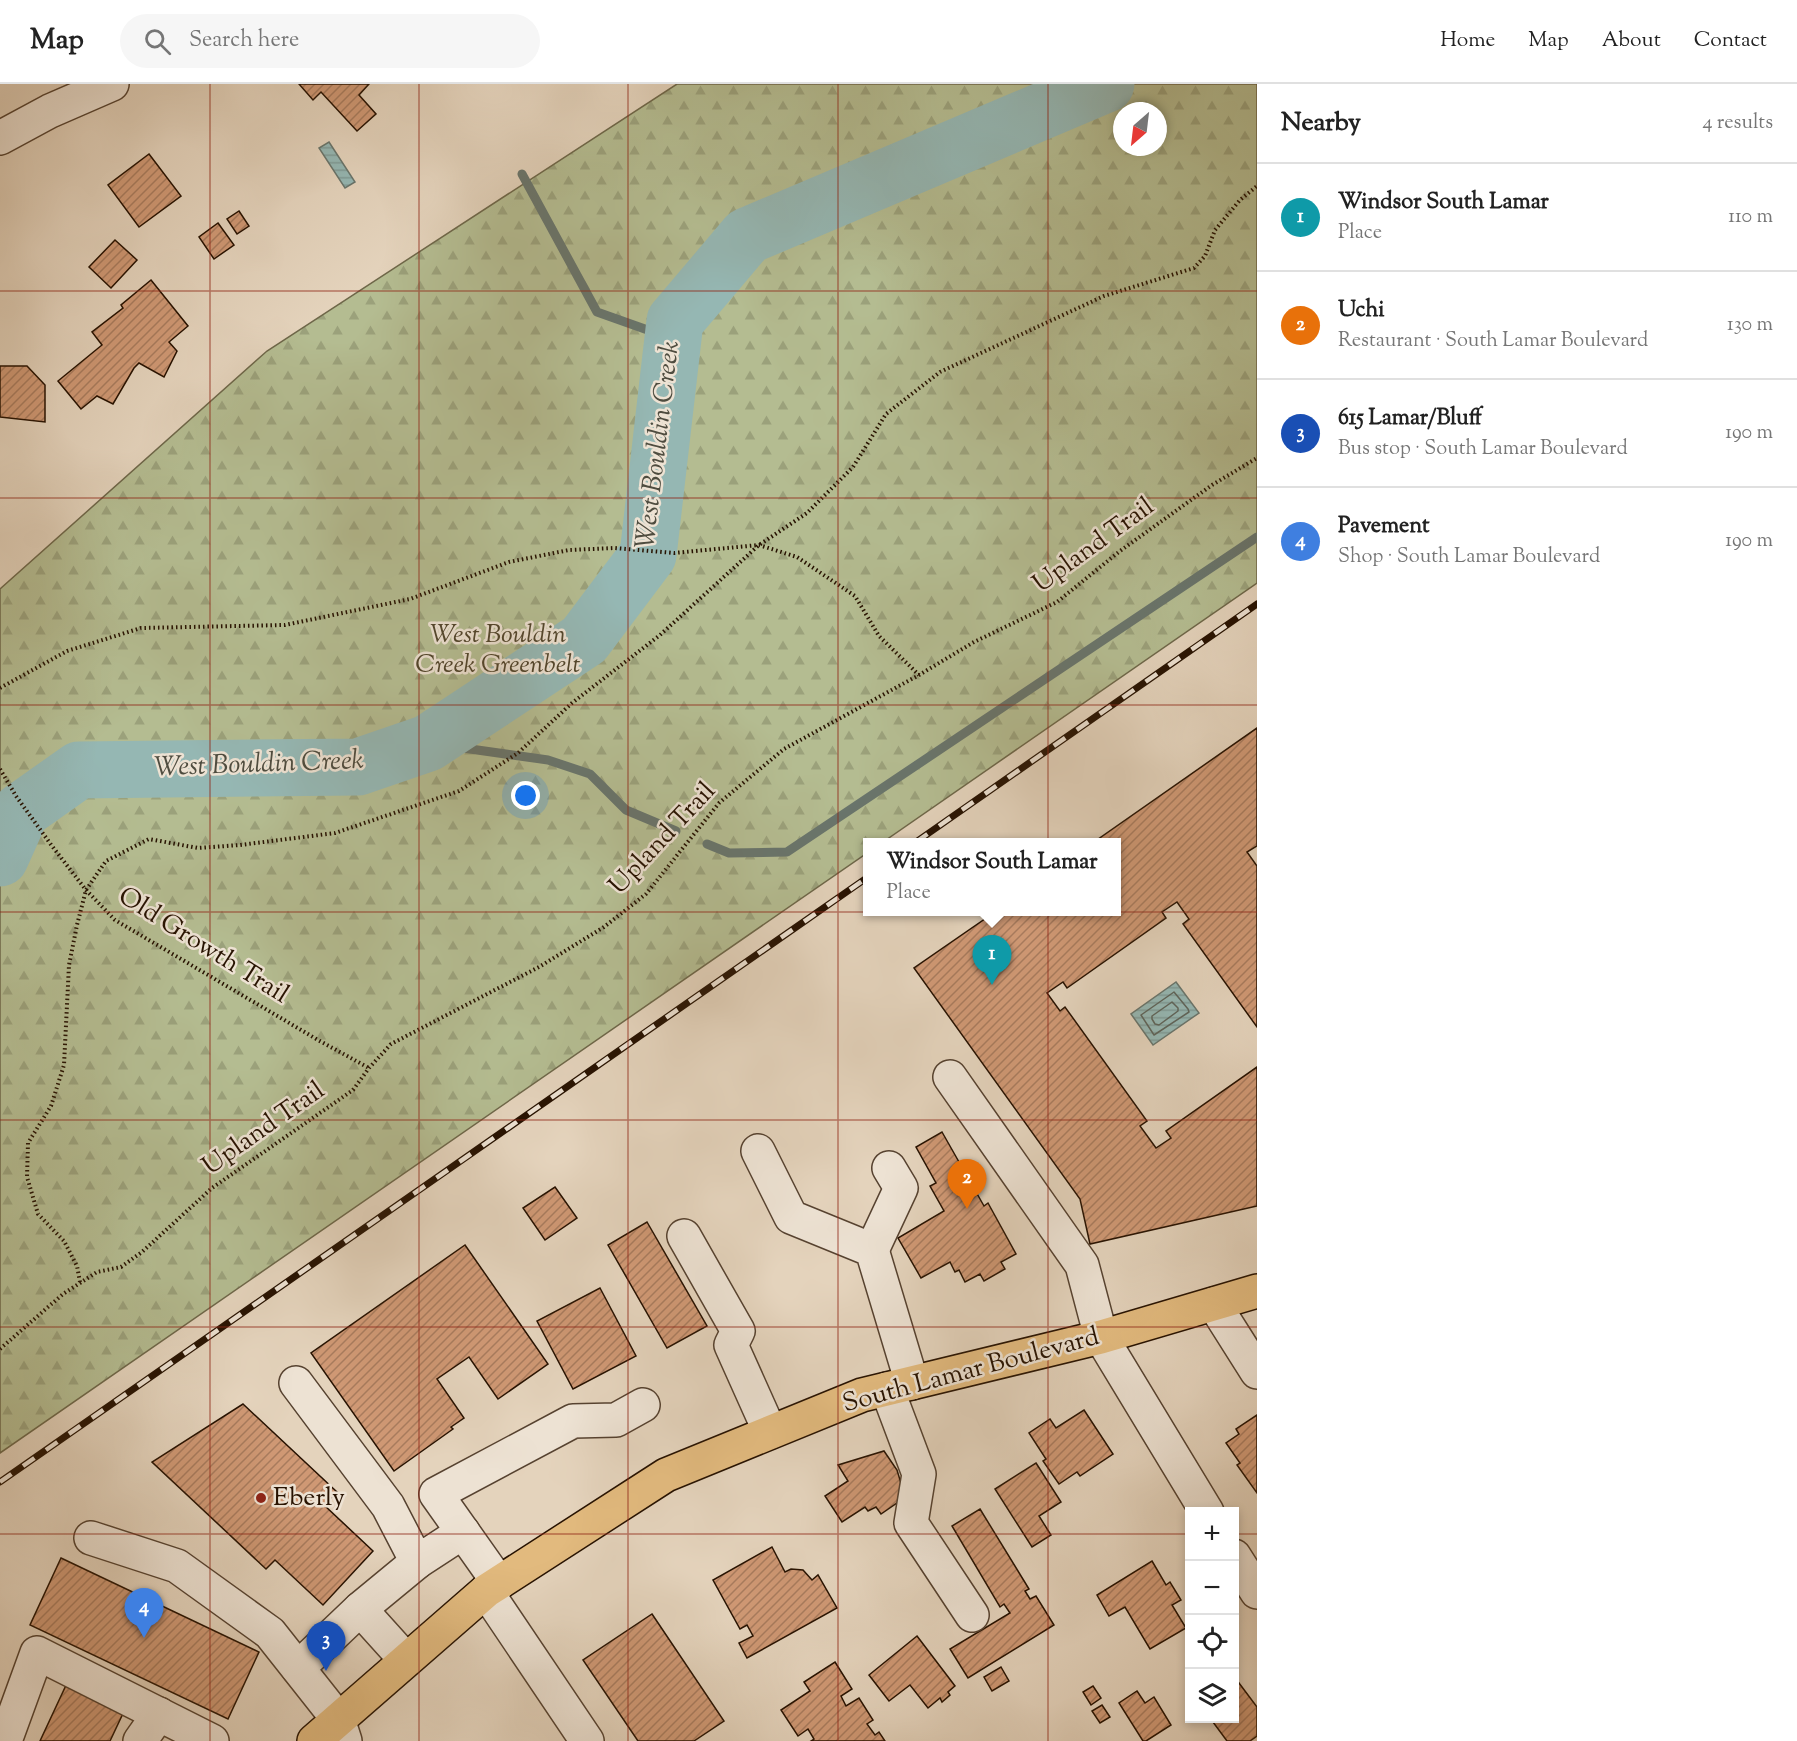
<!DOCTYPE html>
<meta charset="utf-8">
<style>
:root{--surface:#fff;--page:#f6f6f6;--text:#222;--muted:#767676;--line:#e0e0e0;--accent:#0f766e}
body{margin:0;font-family:"Sorts Mill Goudy",serif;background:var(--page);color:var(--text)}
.controls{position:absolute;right:18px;bottom:18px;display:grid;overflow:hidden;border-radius:0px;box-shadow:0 3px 9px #0003}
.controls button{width:54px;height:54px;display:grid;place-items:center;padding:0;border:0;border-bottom:2px solid var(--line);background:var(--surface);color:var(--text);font:30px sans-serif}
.compass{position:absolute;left:1113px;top:18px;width:54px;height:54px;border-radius:50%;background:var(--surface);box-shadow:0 3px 9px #0003;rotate:208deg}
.you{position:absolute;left:526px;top:712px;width:21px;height:21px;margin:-15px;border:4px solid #fff;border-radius:50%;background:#1a73e8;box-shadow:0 0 0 9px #1a73e833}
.badge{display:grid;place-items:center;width:39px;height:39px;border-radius:50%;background:var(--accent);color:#fff;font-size:20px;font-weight:700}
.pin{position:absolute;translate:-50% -50px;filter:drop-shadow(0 2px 3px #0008)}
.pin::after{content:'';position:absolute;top:32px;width:21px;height:18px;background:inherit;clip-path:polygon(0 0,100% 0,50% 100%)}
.popup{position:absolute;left:863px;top:754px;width:258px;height:78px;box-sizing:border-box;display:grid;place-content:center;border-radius:0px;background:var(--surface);filter:drop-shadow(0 2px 4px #0005);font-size:20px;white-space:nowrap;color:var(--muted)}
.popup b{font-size:22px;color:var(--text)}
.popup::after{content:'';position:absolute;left:50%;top:100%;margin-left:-12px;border:12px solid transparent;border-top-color:var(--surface)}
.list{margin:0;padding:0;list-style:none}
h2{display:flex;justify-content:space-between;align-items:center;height:78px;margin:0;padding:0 24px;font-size:26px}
h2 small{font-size:20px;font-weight:400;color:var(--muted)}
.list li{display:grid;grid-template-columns:39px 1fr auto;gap:18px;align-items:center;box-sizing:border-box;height:108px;padding:0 24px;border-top:2px solid var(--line)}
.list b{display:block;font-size:22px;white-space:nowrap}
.list p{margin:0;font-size:20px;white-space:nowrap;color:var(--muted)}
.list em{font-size:20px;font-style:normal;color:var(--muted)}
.icon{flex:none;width:33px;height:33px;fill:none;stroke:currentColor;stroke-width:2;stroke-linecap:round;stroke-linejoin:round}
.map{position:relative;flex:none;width:1257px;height:1657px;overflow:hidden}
header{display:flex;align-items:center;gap:36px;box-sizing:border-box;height:84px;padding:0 30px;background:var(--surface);border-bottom:2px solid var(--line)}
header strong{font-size:28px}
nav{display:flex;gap:33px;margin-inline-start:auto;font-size:21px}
.search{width:420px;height:54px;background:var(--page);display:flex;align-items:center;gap:15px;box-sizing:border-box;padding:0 21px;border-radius:33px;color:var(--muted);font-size:22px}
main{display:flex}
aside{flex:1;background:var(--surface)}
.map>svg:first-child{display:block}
.forest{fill:url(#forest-firs);stroke:#6e6749;stroke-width:1.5;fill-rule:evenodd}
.water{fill:url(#water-rules);stroke:#69756c;stroke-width:1.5}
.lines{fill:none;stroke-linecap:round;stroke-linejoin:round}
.shore{stroke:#5e645a;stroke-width:1.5}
.stream{stroke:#69756c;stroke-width:9}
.river{stroke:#95b7b3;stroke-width:57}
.building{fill:url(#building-hatch);stroke:#271201;stroke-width:1.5}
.minor-casing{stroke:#564230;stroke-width:36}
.major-casing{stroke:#271201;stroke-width:36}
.path{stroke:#271201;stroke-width:4;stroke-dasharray:1.5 3;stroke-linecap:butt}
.minor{stroke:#ede2d3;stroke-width:33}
.major{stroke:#e2ba7e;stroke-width:33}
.rail-casing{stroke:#271201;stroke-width:7}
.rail{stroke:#ede2d3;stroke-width:4.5;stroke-dasharray:14;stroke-linecap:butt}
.grid{fill:none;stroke:#8f2418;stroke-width:1.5;stroke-opacity:0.55}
.poi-dot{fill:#8f2418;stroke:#ede2d3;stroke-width:2}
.labels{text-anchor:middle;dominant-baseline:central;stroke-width:5;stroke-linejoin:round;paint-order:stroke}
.street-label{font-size:26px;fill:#271201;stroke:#ede2d3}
.park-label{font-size:26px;font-style:italic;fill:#51452c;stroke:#ede2d3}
.poi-label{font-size:26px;fill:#271201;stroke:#ede2d3;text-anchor:start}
.water-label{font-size:27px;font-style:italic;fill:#4e4c3f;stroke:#ede2d3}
</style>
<header>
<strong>Map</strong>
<div class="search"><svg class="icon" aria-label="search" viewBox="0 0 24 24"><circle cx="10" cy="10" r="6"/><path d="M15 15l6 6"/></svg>Search here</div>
<nav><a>Home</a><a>Map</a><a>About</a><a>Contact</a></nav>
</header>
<main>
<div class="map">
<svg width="1257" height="1657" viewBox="0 0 1257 1657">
<defs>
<pattern id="forest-firs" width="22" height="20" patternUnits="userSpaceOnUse" patternTransform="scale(1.5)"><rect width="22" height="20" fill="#b4bc91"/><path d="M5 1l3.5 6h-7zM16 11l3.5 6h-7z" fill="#9ba17b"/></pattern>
<pattern id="water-rules" width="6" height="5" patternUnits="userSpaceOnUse" patternTransform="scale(1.5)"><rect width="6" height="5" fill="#95b7b3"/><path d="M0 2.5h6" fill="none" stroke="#809c98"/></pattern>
<pattern id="building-hatch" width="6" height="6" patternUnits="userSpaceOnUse" patternTransform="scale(1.5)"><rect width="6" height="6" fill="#cf9874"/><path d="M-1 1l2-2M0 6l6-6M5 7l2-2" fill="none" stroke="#a87b5d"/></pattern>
</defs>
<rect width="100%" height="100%" fill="#e4d3bc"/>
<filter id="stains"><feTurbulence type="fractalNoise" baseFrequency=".00333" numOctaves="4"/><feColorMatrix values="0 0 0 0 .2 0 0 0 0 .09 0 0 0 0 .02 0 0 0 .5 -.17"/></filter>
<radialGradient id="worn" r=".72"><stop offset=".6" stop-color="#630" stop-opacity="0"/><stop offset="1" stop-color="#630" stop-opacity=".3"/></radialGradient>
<path class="forest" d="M677 0H1257V499L883 758H868L867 769 0 1369V505L267 267ZM1122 27H1158V63H1122Z"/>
<g class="water">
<path d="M329 58 355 98 345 104 319 64Z"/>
<path d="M1176 898 1199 929 1153 961 1131 930Z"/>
</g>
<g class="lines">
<g class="shore">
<path d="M1174 908 1188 925 1189 928 1154 951 1141 931Z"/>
<path d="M1172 918 1178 924V927L1159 941 1155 940 1152 935V932Z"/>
</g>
<g class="stream">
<path d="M522 90 597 228 673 255"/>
<path d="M428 659 548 676 590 690 626 726 676 747"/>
<path d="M707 760 729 769 787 768 1257 453"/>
</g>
<path class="river" d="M0 774 21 727 79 686 358 683 428 659 584 556 648 471 675 237 747 152 1106 0"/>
</g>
<g class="building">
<path d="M299 0H369L359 11 376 30 357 47 321 8 313 16Z"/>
<path d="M149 70 181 112 139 143 108 101Z"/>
<path d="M239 127 249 142 237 150 227 135Z"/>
<path d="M218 139 234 161 214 175 199 153Z"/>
<path d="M115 156 137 176 111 204 89 183Z"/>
<path d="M151 196 188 242 169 258 177 267 164 293 139 279 134 284 113 320 97 312 81 325 58 297 102 261 92 248 123 224 121 221Z"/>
<path d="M0 282H27L45 301V338L0 333Z"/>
<path d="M1257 644V762L1247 768 1257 782V943L1183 840 1189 835 1177 818 1162 828 1166 834 1067 904 1063 898 1047 909 1060 927 1065 923 1147 1037 1140 1042 1156 1064 1171 1054 1166 1047 1257 983V1122L1090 1160 1080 1115 914 884 995 828H1116V758H1094Z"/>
<path d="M942 1048 984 1122 988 1119 1016 1170 1001 1178 1005 1185 984 1197 980 1190 965 1198 959 1186 955 1188 950 1178 921 1194 898 1154 944 1127 930 1102 936 1099 916 1063Z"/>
<path d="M555 1103 577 1134 545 1156 523 1124Z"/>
<path d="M647 1138 707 1242 667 1264 608 1161Z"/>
<path d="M465 1161 548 1280 498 1315 469 1273 437 1295 464 1334 451 1343 453 1345 394 1387 311 1269Z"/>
<path d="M600 1204 636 1272 573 1305 537 1237Z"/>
<path d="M243 1320 337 1408 324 1421 373 1467 323 1521 275 1476 266 1485 152 1378Z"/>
<path d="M1084 1326 1113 1370 1080 1392 1077 1388 1059 1400 1043 1377 1046 1375 1029 1349 1050 1335 1056 1344Z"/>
<path d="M1257 1331V1409L1237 1381 1240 1379 1226 1359 1239 1350 1236 1345Z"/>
<path d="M884 1367 897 1386 903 1406 907 1412 881 1430 876 1423 868 1427 865 1423 842 1438 825 1412 848 1397 838 1381Z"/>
<path d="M1036 1379 1061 1418 1039 1432 1051 1451 1032 1463 995 1405Z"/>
<path d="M980 1425 1029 1505 1025 1507 1030 1515 1036 1512 1054 1541 968 1594 950 1565 1010 1529 1004 1520 1000 1523 952 1442Z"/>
<path d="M772 1463 785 1488 791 1485 803 1486 812 1496 818 1491 837 1524 747 1574 739 1559 753 1552 747 1541 740 1545 713 1496Z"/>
<path d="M61 1474 259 1568 228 1635 30 1541Z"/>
<path d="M1152 1477 1166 1501 1170 1498 1181 1516 1172 1521 1186 1544 1150 1565 1125 1523 1109 1532 1097 1511Z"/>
<path d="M652 1530 724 1637 694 1657H638L583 1576Z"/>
<path d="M917 1552 955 1602 948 1608 950 1611 942 1618 940 1614 928 1624 910 1601 889 1617 869 1591Z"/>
<path d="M835 1578 852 1605 841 1612 846 1622 859 1614 873 1636 867 1640 875 1651 879 1648 885 1657H811L814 1655 808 1645 798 1652 781 1626 810 1607 804 1598Z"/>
<path d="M1001 1583 1009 1597 992 1607 984 1593Z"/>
<path d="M1236 1595 1257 1623V1652L1250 1657H1227L1210 1634H1234V1596Z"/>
<path d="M68 1597 126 1623 110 1657H40Z"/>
<path d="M1093 1602 1101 1614 1091 1621 1083 1608Z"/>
<path d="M1137 1607 1145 1619 1154 1613 1171 1641 1146 1657H1143L1119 1619Z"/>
<path d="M1102 1621 1110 1633 1100 1639 1092 1627Z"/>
</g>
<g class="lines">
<g class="minor-casing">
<g id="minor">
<path d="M0 54 50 27 112 0"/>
<path d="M950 993 1082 1181 1101 1253 1207 1428"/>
<path d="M758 1067 791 1133 872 1166 912 1299"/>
<path d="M684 1152 738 1247 731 1261 770 1348"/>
<path d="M872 1166 901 1104 889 1084"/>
<path d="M1214 1220 1257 1288"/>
<path d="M296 1299 388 1422 417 1478 463 1448"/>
<path d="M887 1305 919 1390 911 1439 972 1531"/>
<path d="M91 1454 177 1482 270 1549 338 1635 345 1657"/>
<path d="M1234 1472 1257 1508"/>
<path d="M499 1499 436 1410 573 1337 616 1336 643 1321"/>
<path d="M486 1507 587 1657"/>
<path d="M360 1525 406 1576"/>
<path d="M298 1584 360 1525 417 1478"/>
<path d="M5 1657 37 1569 212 1657"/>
<path d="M140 1657 159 1630"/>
</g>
</g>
<g class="major-casing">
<path id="major" d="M314 1657 486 1507 666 1391 862 1311 1101 1253 1257 1207"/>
</g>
<g class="path">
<path d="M0 604 67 567 141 544 285 541 410 515 509 478 569 466 615 464 674 469 759 461 797 473 855 512 879 552 919 591"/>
<path d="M0 685 16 712 52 762 86 806 115 836 318 956 369 984"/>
<path d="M80 1198 77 1182 64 1157 38 1130 27 1093 28 1059 51 1022 64 981 69 881 77 841 86 806 106 777 149 755 198 764 240 761 335 749 459 707 518 669 572 619 660 551 759 461 807 429 853 383 886 330 940 288 1104 212 1194 184 1205 172 1215 146 1240 116 1257 102"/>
<path d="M0 1265 63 1210 97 1188 121 1183 142 1168 212 1104 353 1006 369 984 391 960 539 883 604 843 646 810 719 719 784 665 919 591 974 558 1057 518 1120 467 1212 401 1257 374"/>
</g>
<use href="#minor" class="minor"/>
<use href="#major" class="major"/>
<g class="rail-casing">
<g id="rail">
<path d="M916 758 1257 520"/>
<path d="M0 1398 868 793"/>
</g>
</g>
<use href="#rail" class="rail"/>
</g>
<path class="grid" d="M210 0V1657M419 0V1657M628 0V1657M838 0V1657M1048 0V1657M0 207H1257M0 414H1257M0 621H1257M0 828H1257M0 1036H1257M0 1243H1257M0 1450H1190M1234 1450H1257"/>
<circle class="poi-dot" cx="261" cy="1414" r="6"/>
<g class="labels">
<g class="street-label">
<text transform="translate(1094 462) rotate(-36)">Upland Trail</text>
<text transform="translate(663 755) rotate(-47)">Upland Trail</text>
<text transform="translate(203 862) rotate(32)">Old Growth Trail</text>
<text transform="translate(264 1045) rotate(-35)">Upland Trail</text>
<text transform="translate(971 1287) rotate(-15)">South Lamar Boulevard</text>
</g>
<g class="park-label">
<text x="498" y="551">West Bouldin<tspan x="498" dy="30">Creek Greenbelt</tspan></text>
</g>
<g class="poi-label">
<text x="273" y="1414">Eberly</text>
</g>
<g class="water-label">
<text transform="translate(659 361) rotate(-83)">West Bouldin Creek</text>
<text transform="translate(259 681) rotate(-2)">West Bouldin Creek</text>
</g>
</g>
<rect width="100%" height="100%" filter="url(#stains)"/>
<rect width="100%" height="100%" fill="url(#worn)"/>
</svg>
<div class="controls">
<button>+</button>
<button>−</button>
<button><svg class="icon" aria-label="locate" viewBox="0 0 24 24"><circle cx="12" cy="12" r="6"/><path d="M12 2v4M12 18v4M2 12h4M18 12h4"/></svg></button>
<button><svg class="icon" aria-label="layers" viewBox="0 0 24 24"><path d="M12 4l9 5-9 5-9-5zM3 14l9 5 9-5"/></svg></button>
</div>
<svg class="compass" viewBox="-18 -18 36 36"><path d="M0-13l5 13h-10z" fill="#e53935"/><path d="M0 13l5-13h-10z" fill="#767676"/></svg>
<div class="you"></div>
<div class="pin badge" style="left:992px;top:901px;background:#0f9aa8">1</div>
<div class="popup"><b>Windsor South Lamar</b>Place</div>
<div class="pin badge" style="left:967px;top:1125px;background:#e8710a">2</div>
<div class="pin badge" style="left:326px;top:1587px;background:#1a4fb4">3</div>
<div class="pin badge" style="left:144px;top:1554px;background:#3f7fe0">4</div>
</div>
<aside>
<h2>Nearby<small>4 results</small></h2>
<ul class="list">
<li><span class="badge" style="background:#0f9aa8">1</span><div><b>Windsor South Lamar</b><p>Place</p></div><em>110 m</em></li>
<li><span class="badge" style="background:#e8710a">2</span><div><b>Uchi</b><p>Restaurant · South Lamar Boulevard</p></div><em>130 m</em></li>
<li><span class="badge" style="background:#1a4fb4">3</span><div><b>615 Lamar/Bluff</b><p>Bus stop · South Lamar Boulevard</p></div><em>190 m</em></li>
<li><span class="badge" style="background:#3f7fe0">4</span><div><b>Pavement</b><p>Shop · South Lamar Boulevard</p></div><em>190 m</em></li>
</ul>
</aside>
</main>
